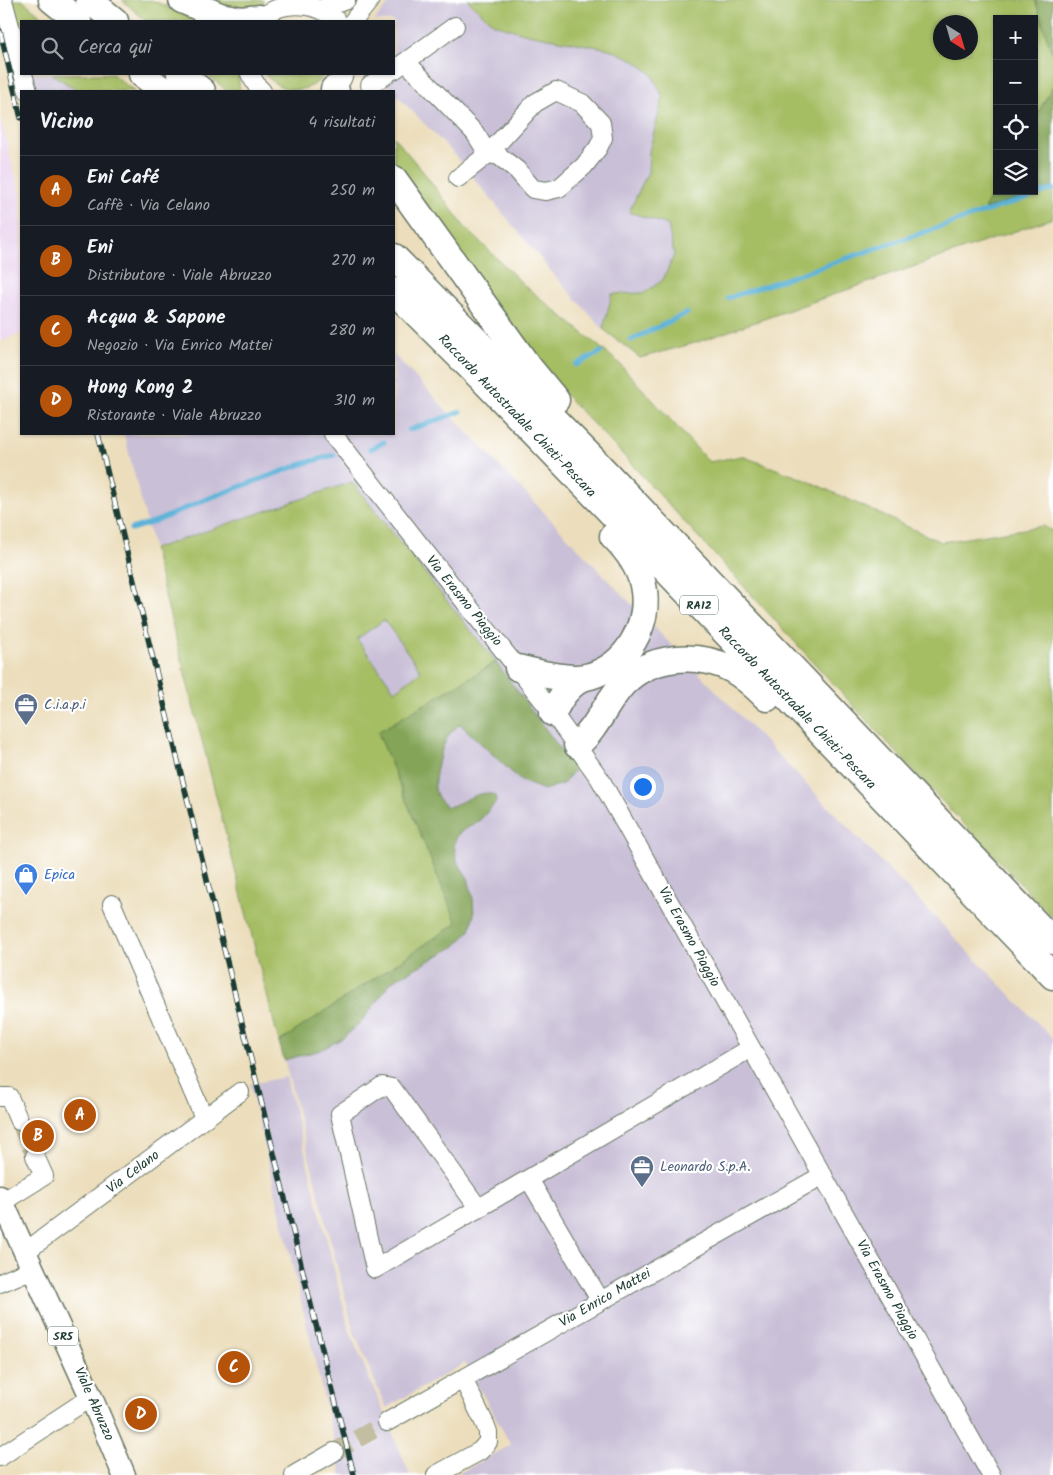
<!DOCTYPE html>
<html lang="it">
<meta charset="utf-8">
<style>
:root{--surface:#171b24;--page:#242831;--text:#f1f3f6;--muted:#9ea1a6;--line:#363941;--accent:#b45309}
body{margin:0;font-family:Kalam,sans-serif;background:var(--page);color:var(--text)}
.controls{position:absolute;right:15px;top:15px;display:grid;overflow:hidden;border-radius:0px;box-shadow:0 1px 4px #0004}
.controls button{width:45px;height:45px;display:grid;place-items:center;padding:0;border:0;border-bottom:1px solid var(--line);background:var(--surface);color:var(--text);font:25px sans-serif}
.compass{position:absolute;left:933px;top:15px;width:45px;height:45px;border-radius:50%;background:var(--surface);box-shadow:0 1px 4px #0004;rotate:143deg}
.you{position:absolute;left:642px;top:786px;width:18px;height:18px;margin:-12px;border:4px solid #fff;border-radius:50%;background:#1a73e8;box-shadow:0 0 0 8px #1a73e833}
.badge{display:grid;place-items:center;width:32px;height:32px;border-radius:50%;background:var(--accent);color:#fff;font-size:16px;font-weight:700}
.pin{position:absolute;translate:-50% -50%;border:2px solid #fff;box-shadow:0 1px 5px #0006}
.list{margin:0;padding:0;list-style:none}
h2{display:flex;justify-content:space-between;align-items:center;height:65px;margin:0;padding:0 20px;font-size:21px}
h2 small{font-size:16px;font-weight:400;color:var(--muted)}
.list li{display:grid;grid-template-columns:32px 1fr auto;gap:15px;align-items:center;box-sizing:border-box;height:70px;padding:0 20px;border-top:1px solid var(--line)}
.list b{display:block;font-size:19px;white-space:nowrap}
.list p{margin:0;font-size:16px;white-space:nowrap;color:var(--muted)}
.list em{font-size:16px;font-style:normal;color:var(--muted)}
.icon{flex:none;width:28px;height:28px;fill:none;stroke:currentColor;stroke-width:2;stroke-linecap:round;stroke-linejoin:round}
.map{position:relative;flex:none;width:1053px;height:1475px;overflow:hidden}
.search{position:absolute;background:var(--surface);box-shadow:0 1px 4px #0004;left:20px;top:20px;width:375px;height:55px;display:flex;align-items:center;gap:12px;box-sizing:border-box;padding:0 18px;border-radius:0px;color:var(--muted);font-size:19px}
.panel{position:absolute;background:var(--surface);box-shadow:0 1px 4px #0004;left:20px;top:90px;width:375px;height:345px;border-radius:0px}
.map>svg:first-child{display:block}
.built{fill:#e9d2ee}
.industrial{fill:#c9bfd7}
.green{fill:#a5bd63;stroke:#627d4c;fill-rule:evenodd}
.forest{fill:#84a459;stroke:#527046}
.lines{fill:none;stroke-linecap:round;stroke-linejoin:round}
.stream{stroke:#5bb2d8;stroke-width:5}
.minor-tunnel{stroke:#c3bea1;stroke-width:18;stroke-dasharray:18 9;stroke-linecap:butt}
.minor-casing{stroke:#677564;stroke-width:20}
.major-casing{stroke:#677564;stroke-width:25}
.highway-casing{stroke:#677564;stroke-width:29}
.minor{stroke:#fff;stroke-width:18}
.major{stroke:#fff;stroke-width:22}
.highway{stroke:#fff;stroke-width:26}
.rail-casing{stroke:#1f3d34;stroke-width:5.5}
.rail{stroke:#fff;stroke-width:4;stroke-dasharray:11;stroke-linecap:butt}
.labels{text-anchor:middle;dominant-baseline:central;stroke-width:4.5;stroke-linejoin:round;paint-order:stroke}
.shield{fill:#fff;stroke:#627771;stroke-width:1}
.shield-label{font-size:12px;font-weight:bold;fill:#1f3d34}
.street-label{font-size:14px;fill:#1f3d34;stroke:#fff}
.service-label{font-size:14px;fill:#4e5e75;stroke:#fff;text-anchor:start}
.shop-label{font-size:14px;fill:#366cbe;stroke:#fff;text-anchor:start}
</style>
<div class="map">
<svg width="1053" height="1475" viewBox="0 0 1053 1475">
<rect width="100%" height="100%" fill="#fff"/>
<filter id="ink" filterUnits="userSpaceOnUse"><feTurbulence type="fractalNoise" baseFrequency=".02" numOctaves="2"/><feDisplacementMap in="SourceGraphic" scale="10" xChannelSelector="R" yChannelSelector="G"/><feConvolveMatrix kernelMatrix="1 2 1 2 8 2 1 2 1" color-interpolation-filters="sRGB"/></filter>
<filter id="wash" filterUnits="userSpaceOnUse"><feTurbulence type="fractalNoise" baseFrequency=".0096" numOctaves="4" result="noise"/><feDisplacementMap in="SourceGraphic" scale="20" xChannelSelector="R" yChannelSelector="G"/><feGaussianBlur stdDeviation="1.12" result="paint"/><feColorMatrix in="noise" values="0 0 0 0 0 0 0 0 0 0 0 0 0 0 0 0 0 1.4 0 .05"/><feComposite in="paint" operator="in"/></filter>
<g filter="url(#wash)">
<rect width="100%" height="100%" fill="#ecdebc"/>
<path class="built" d="M0 118 21 197V333L0 342Z"/>
<g class="industrial">
<path d="M392 0H466L494 24 527 34 609 49 634 60 652 74 663 97 649 152 648 172 630 212 668 225 674 255 663 280 644 294H612L603 329 554 275 454 154 376 74H394V21H374Z"/>
<path d="M32 74H52L78 91H36Z"/>
<path d="M394 355 593 564 1053 1039V1475H456L511 1445 465 1363 386 1408 354 1332 124 434H394Z"/>
<path d="M286 1077 350 1332 410 1475H342L250 1084Z"/>
</g>
<g class="green">
<path d="M0 0H22L48 21H21V74Z"/>
<path d="M122 0H152L199 21H146Z"/>
<path d="M209 0H263V7L253 15Z"/>
<path d="M467 0H1035L1053 56V85L1034 121V19H997V187L985 209 1053 187V218L695 343 640 358 603 329 612 294 644 293 663 280 674 255 668 225 629 212 648 172 649 152 663 97 652 74 634 60 609 49 527 34 494 24ZM940 22H970V52H940Z"/>
<path d="M52 74H112L134 91H78Z"/>
<path d="M207 74H238L240 91H227Z"/>
<path d="M265 74H325C309 96 281 94 265 74Z"/>
<path d="M394 137 425 174 464 226 524 285 618 362 709 462 742 456 806 480 941 542 1043 526 1053 531V918L905 762 624 456 549 378 432 223 394 166Z"/>
<path d="M352 482 496 662 378 732 457 923 279 1042 153 549ZM384 620 421 671 395 691 357 639Z"/>
</g>
<g class="forest">
<path d="M1035 0H1053V56Z"/>
<path d="M1053 85V187L984 209 997 187V191H1034V121Z"/>
<path d="M496 662 575 769 563 784 544 790 521 781 460 724C456 727 452 731 449 735 441 747 434 774 435 788 436 797 441 802 448 807 464 803 482 787 495 796L496 802 480 820 458 834 454 845 457 861 468 878 473 899 474 914 470 931 454 947 392 981 362 1021 343 1038 321 1050 284 1060 279 1042 457 923 378 732Z"/>
</g>
<g class="lines">
<g class="stream">
<path d="M728 298 1053 189"/>
<path d="M631 340 687 313"/>
<path d="M576 365 601 352"/>
<path d="M409 430 460 412"/>
<path d="M370 449 384 442"/>
<path d="M131 529 157 521 204 500 302 464 334 455"/>
</g>
</g>
</g>
<g filter="url(#ink)">
<g class="lines">
<g class="minor-tunnel">
<path d="M19 1121 35 1156"/>
<path d="M334 1452 387 1422"/>
</g>
<g class="minor-casing">
<g id="minor">
<path d="M3 0 21 67"/>
<path d="M321 9 346 0"/>
<path d="M258 21C279 0 315 0 337 21"/>
<path d="M353 21 370 0"/>
<path d="M406 62 475 133 488 154 535 103 556 91 582 103 601 123 603 138 598 148 584 166 559 188 546 191 533 189 517 170 499 156 488 154 458 178"/>
<path d="M394 70 455 26"/>
<path d="M23 74 28 91"/>
<path d="M250 74 257 86 262 91"/>
<path d="M370 85 387 74"/>
<path d="M332 91 342 79 344 74"/>
<path d="M333 434 419 544 553 713 600 779 991 1475"/>
<path d="M112 904 204 1118"/>
<path d="M0 1097H9L19 1121"/>
<path d="M529 1179 600 1300"/>
<path d="M2 1202 44 1176 35 1156"/>
<path d="M479 1209 392 1088 382 1086 340 1114 375 1269 751 1048"/>
<path d="M25 1252 240 1092"/>
<path d="M0 1283 33 1269"/>
<path d="M387 1422 823 1175"/>
<path d="M0 1457 91 1397"/>
<path d="M294 1475 334 1452"/>
<path d="M436 1475 480 1451 488 1442V1432L485 1424 463 1379"/>
</g>
</g>
<g class="major-casing">
<path id="major" d="M0 1197 91 1397 124 1475"/>
</g>
<g class="highway-casing">
<g id="highway">
<path d="M52 0 78 21"/>
<path d="M89 0 115 21"/>
<path d="M182 0 220 16 241 20 260 18"/>
<path d="M142 74 164 91"/>
<path d="M180 74 202 91"/>
<path d="M334 89 336 91"/>
<path d="M394 179 528 366 556 400"/>
<path d="M394 257 591 457 1053 941"/>
<path d="M394 291 487 384 622 524 1053 976"/>
<path d="M518 668C537 673 571 682 590 676 628 665 651 623 643 585 639 566 626 549 613 536"/>
<path d="M553 713C560 698 567 687 582 678"/>
<path d="M577 745C597 729 606 702 623 684 650 655 697 652 731 669 744 676 756 687 767 698"/>
</g>
</g>
<use href="#minor" class="minor"/>
<use href="#major" class="major"/>
<use href="#highway" class="highway"/>
<g class="rail-casing">
<g id="rail">
<path d="M0 31 21 118"/>
<path d="M98 434 312 1309 354 1475"/>
</g>
</g>
<use href="#rail" class="rail"/>
</g>
</g>
<defs>
<g id="office-pin" transform="scale(1.25)"><path d="M0 17L-7.5 6A9.5 9.5 0 1 1 7.5 6Z" fill="#5c6f8a" stroke="#fff"/><path d="M-6-3h4V-5.5h4V-3h4V5H-6ZM-1-4.5V-3h2v-1.5ZM-6 0V1H6V0Z" fill="#fff"/></g>
<g id="shop-pin" transform="scale(1.25)"><path d="M0 17L-7.5 6A9.5 9.5 0 1 1 7.5 6Z" fill="#3f7fe0" stroke="#fff"/><path d="M-5-2.5h2.3a2.7 3.5 0 0 1 5.4 0H5L5.5 6h-11ZM-1.5-2.5h3a1.5 2.3 0 0 0-3 0Z" fill="#fff"/></g>
</defs>
<g fill-rule="evenodd">
<use href="#office-pin" x="26" y="705"/>
<use href="#shop-pin" x="26" y="875"/>
<use href="#office-pin" x="642" y="1167"/>
</g>
<g class="labels">
<g class="shield">
<rect x="680" y="595.5" width="38" height="19" rx="4"/>
<rect x="48" y="1326.5" width="30" height="19" rx="4"/>
</g>
<g class="shield-label">
<text x="699" y="605">RA12</text>
<text x="63" y="1336">SR5</text>
</g>
<g class="street-label">
<text transform="translate(517 416) rotate(46)">Raccordo Autostradale Chieti-Pescara</text>
<text transform="translate(464 601) rotate(51)">Via Erasmo Piaggio</text>
<text transform="translate(797 708) rotate(46)">Raccordo Autostradale Chieti-Pescara</text>
<text transform="translate(689 937) rotate(61)">Via Erasmo Piaggio</text>
<text transform="translate(133 1172) rotate(-37)">Via Celano</text>
<text transform="translate(887 1290) rotate(61)">Via Erasmo Piaggio</text>
<text transform="translate(605 1298) rotate(-30)">Via Enrico Mattei</text>
<text transform="translate(94 1404) rotate(66)">Viale Abruzzo</text>
</g>
<g class="service-label">
<text x="44" y="705">C.i.a.p.i</text>
<text x="660" y="1167">Leonardo S.p.A.</text>
</g>
<g class="shop-label">
<text x="44" y="875">Epica</text>
</g>
</g>
</svg>
<div class="controls">
<button>+</button>
<button>−</button>
<button><svg class="icon" aria-label="locate" viewBox="0 0 24 24"><circle cx="12" cy="12" r="6"/><path d="M12 2v4M12 18v4M2 12h4M18 12h4"/></svg></button>
<button><svg class="icon" aria-label="layers" viewBox="0 0 24 24"><path d="M12 4l9 5-9 5-9-5zM3 14l9 5 9-5"/></svg></button>
</div>
<svg class="compass" viewBox="-18 -18 36 36"><path d="M0-13l5 13h-10z" fill="#e53935"/><path d="M0 13l5-13h-10z" fill="#9ea1a6"/></svg>
<div class="you"></div>
<div class="pin badge" style="left:80px;top:1115px">A</div>
<div class="pin badge" style="left:38px;top:1136px">B</div>
<div class="pin badge" style="left:234px;top:1367px">C</div>
<div class="pin badge" style="left:141px;top:1414px">D</div>
<div class="search"><svg class="icon" aria-label="search" viewBox="0 0 24 24"><circle cx="10" cy="10" r="6"/><path d="M15 15l6 6"/></svg>Cerca qui</div>
<section class="panel">
<h2>Vicino<small>4 risultati</small></h2>
<ul class="list">
<li><span class="badge">A</span><div><b>Eni Café</b><p>Caffè · Via Celano</p></div><em>250 m</em></li>
<li><span class="badge">B</span><div><b>Eni</b><p>Distributore · Viale Abruzzo</p></div><em>270 m</em></li>
<li><span class="badge">C</span><div><b>Acqua &amp; Sapone</b><p>Negozio · Via Enrico Mattei</p></div><em>280 m</em></li>
<li><span class="badge">D</span><div><b>Hong Kong 2</b><p>Ristorante · Viale Abruzzo</p></div><em>310 m</em></li>
</ul>
</section>
</div>
